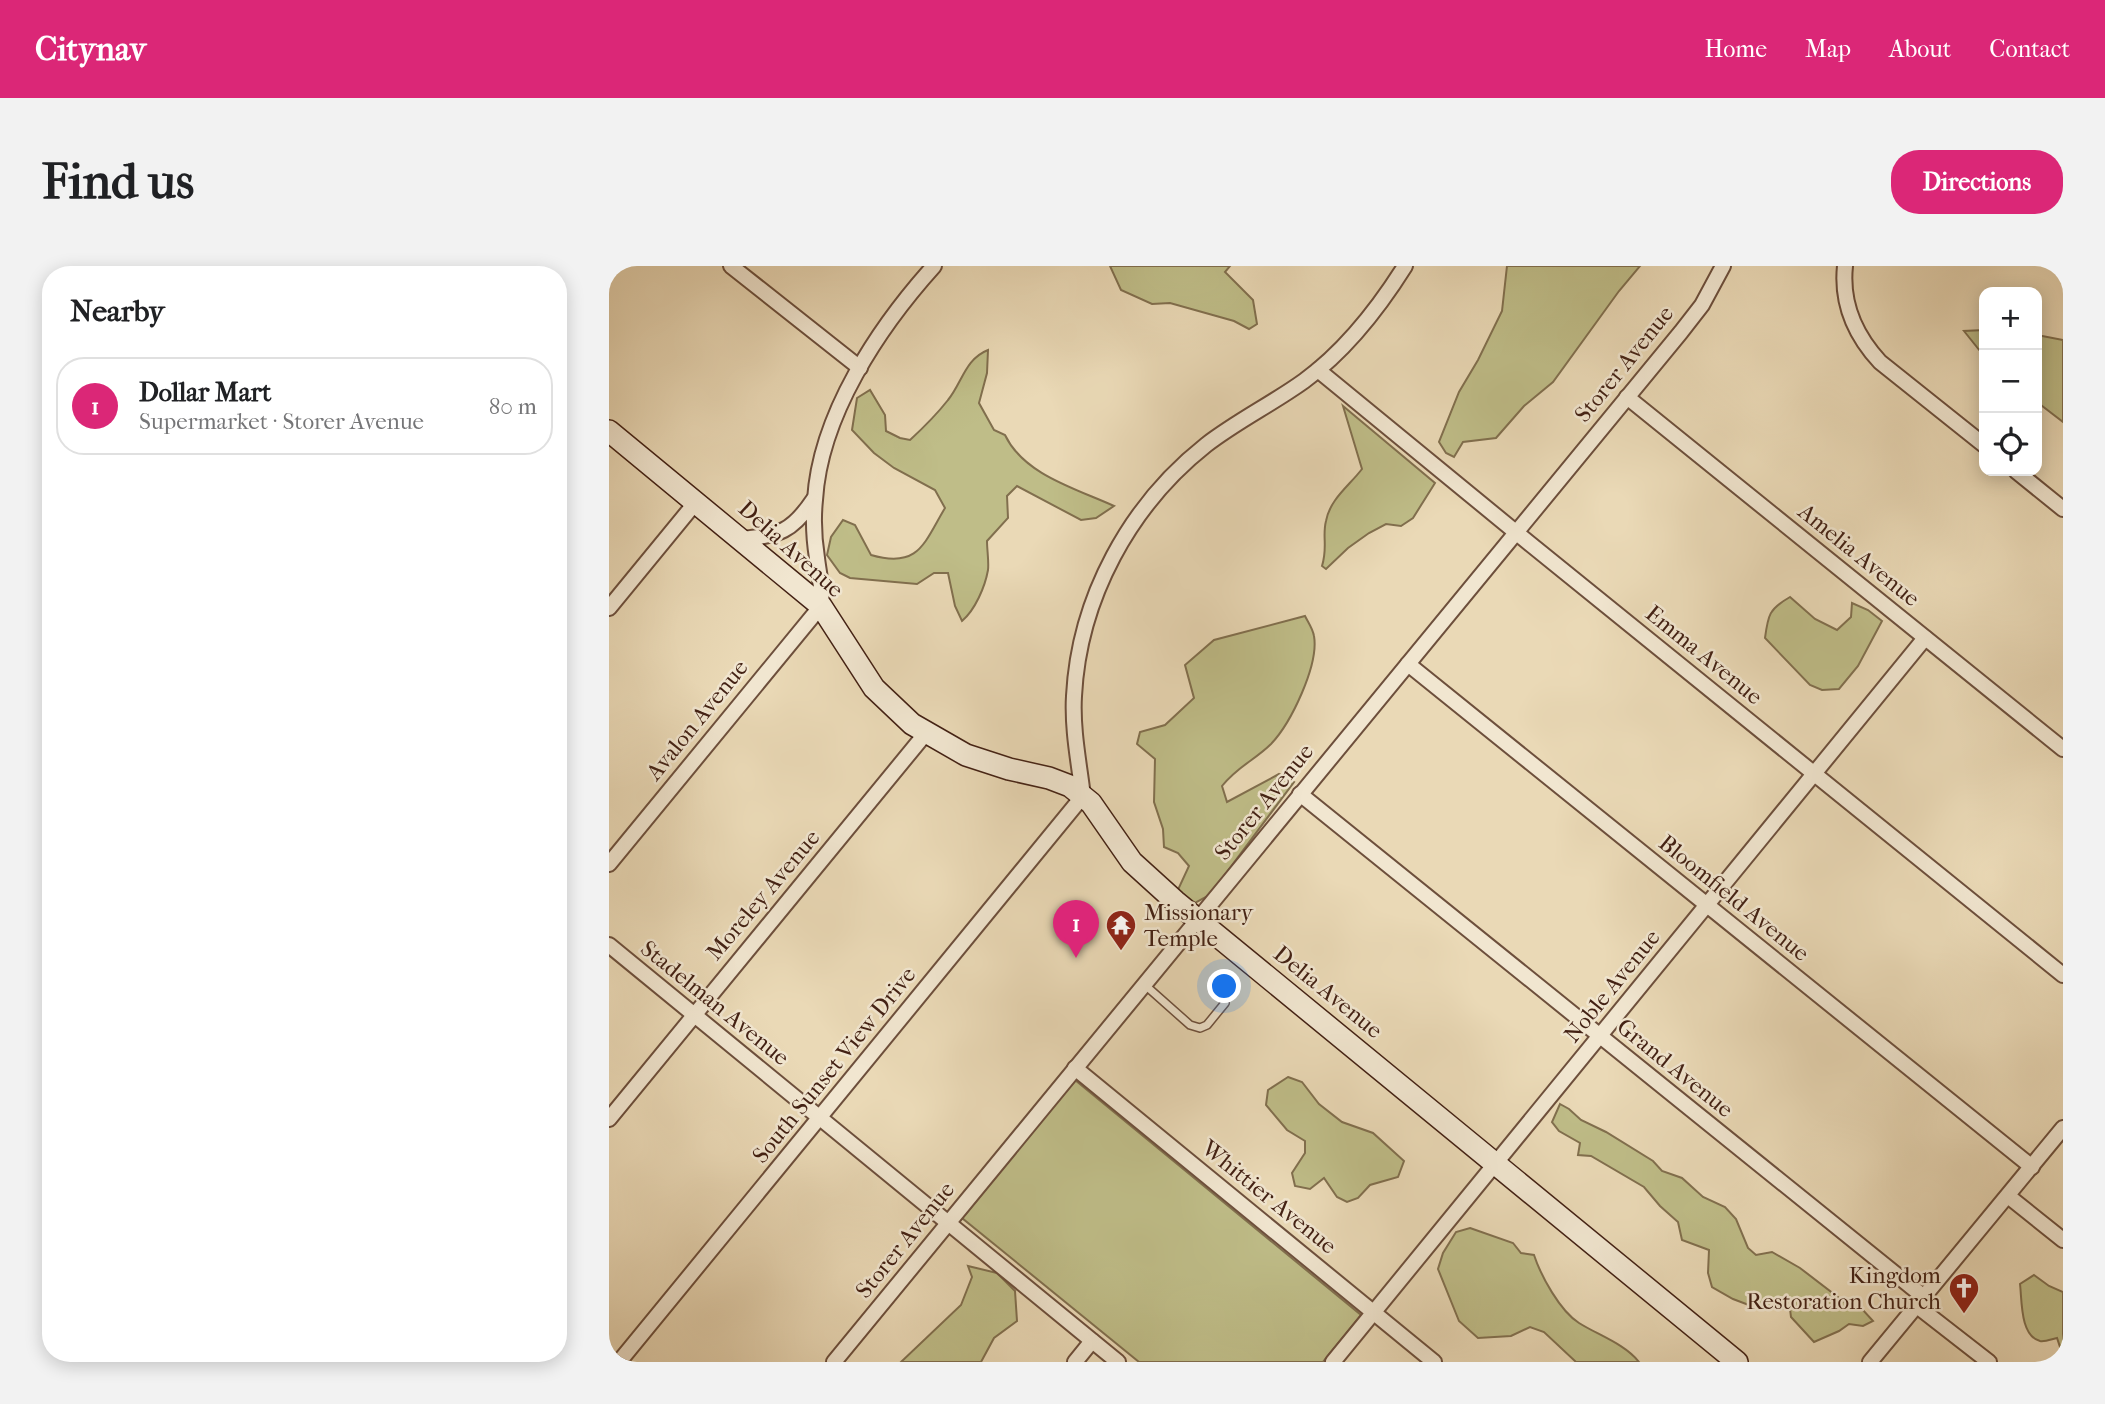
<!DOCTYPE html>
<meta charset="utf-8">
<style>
:root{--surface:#fff;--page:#f2f2f2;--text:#202124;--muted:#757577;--line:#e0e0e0;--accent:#db2777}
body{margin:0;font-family:"IM FELL French Canon",serif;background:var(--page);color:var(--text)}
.controls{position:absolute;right:21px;top:21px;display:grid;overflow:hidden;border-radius:14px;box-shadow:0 4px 18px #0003}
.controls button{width:63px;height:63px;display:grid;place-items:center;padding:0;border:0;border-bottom:2px solid var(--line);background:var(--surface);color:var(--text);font:35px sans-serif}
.you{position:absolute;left:616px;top:721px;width:24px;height:24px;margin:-18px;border:5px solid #fff;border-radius:50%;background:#1a73e8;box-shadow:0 0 0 10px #1a73e833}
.badge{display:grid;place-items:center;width:46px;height:46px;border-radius:50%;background:var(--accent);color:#fff;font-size:23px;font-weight:700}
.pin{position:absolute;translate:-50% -58px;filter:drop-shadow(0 2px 4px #0008)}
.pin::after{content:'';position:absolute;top:37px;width:24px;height:21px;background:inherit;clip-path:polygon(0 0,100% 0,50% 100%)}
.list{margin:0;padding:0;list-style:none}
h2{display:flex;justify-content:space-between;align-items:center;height:91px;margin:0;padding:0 28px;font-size:30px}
h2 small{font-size:23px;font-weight:400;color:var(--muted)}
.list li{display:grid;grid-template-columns:46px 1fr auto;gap:21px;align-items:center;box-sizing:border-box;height:98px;margin:0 14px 14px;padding:0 14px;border:2px solid var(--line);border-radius:28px}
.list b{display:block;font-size:26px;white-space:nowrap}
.list p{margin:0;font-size:23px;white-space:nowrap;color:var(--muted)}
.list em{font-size:23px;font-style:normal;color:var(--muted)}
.icon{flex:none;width:38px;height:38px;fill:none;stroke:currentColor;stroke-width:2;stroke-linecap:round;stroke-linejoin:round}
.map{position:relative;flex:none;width:1454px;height:1096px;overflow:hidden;border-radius:28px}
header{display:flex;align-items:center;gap:42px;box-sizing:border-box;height:98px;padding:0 35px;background:var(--accent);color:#fff}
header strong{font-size:33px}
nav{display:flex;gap:38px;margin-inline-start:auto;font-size:24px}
.intro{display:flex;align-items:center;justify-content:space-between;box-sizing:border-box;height:168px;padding:0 42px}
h1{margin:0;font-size:49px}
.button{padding:18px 32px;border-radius:28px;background:var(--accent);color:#fff;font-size:24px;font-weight:700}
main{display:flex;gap:42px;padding:0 42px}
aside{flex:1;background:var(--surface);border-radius:28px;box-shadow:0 4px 18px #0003}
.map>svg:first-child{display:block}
.green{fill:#bfbd88;stroke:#816f4e;stroke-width:2}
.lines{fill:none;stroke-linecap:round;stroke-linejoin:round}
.lane-casing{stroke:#6d4f3c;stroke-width:10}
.street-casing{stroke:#6d4f3c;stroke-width:18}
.secondary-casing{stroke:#432114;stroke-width:24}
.lane{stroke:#f1e6d0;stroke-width:7}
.street{stroke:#f1e6d0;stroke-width:14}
.secondary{stroke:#f1e6d0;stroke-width:21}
.labels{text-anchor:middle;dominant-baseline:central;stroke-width:5;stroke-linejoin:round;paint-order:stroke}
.street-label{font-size:23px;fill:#432114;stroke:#f1e6d0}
.poi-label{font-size:23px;fill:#432114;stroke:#f1e6d0;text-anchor:start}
</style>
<header>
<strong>Citynav</strong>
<nav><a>Home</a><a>Map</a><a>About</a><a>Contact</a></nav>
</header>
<div class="intro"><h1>Find us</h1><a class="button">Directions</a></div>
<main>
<aside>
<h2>Nearby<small></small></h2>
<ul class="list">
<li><span class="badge">1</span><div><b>Dollar Mart</b><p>Supermarket · Storer Avenue</p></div><em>80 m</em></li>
</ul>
</aside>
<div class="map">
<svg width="1454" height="1096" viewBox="0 0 1454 1096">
<rect width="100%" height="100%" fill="#ead9b6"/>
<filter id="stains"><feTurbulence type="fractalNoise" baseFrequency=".00286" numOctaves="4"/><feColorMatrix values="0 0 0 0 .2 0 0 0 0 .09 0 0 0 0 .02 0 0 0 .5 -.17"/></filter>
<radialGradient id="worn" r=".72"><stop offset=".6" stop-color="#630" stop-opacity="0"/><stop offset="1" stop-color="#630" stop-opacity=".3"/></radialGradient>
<g class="green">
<path d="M501 0H621L616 6 644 34 648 58 640 63 625 55 561 37 543 38 512 24Z"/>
<path d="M898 0H1031L1010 25 944 116 915 140 887 172 854 176 845 191 837 187 830 176 850 126 869 94 893 45Z"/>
<path d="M1375 64V90L1355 65Z"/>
<path d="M1428 69 1454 74V156L1428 136Z"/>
<path d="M379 84 378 107 370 137 385 164 396 169C415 209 468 223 505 240L487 252 472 254 408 220 398 230 399 252 378 275C378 284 380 295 379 304 376 321 366 344 353 355L346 340 339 307H325L308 318 241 312 231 307 218 289 222 271 234 254 246 259 262 289C310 303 315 277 336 242L326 224 285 202 265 187 243 164 248 132 261 124 276 149 277 165 291 172 301 174C314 162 328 148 339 134 353 117 356 93 379 84Z"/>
<path d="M734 140 826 217 804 252 792 260 777 258 760 267 739 282 717 303 713 300C719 281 713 270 717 255 721 233 740 220 753 203Z"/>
<path d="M1181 331 1206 353 1228 364 1242 351 1243 337 1259 344 1273 355 1249 400 1230 423 1213 424 1201 419 1156 372C1159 349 1160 343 1181 331Z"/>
<path d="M696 350C699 356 704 363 705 370 710 399 682 457 662 478 646 494 629 500 613 520L618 536 670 508 685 516 606 622 597 631 586 637 567 628 580 600 569 587 555 581 554 563 545 536 546 493 528 478 531 466 556 459 585 432 576 399 605 374Z"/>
<path d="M679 811 693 816 710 838 733 856 764 867 795 895 789 911 761 919 749 932 738 936 728 931 715 912 701 923 686 920 683 907 696 887V875L678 864 657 839 659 824Z"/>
<path d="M466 814 752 1049 714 1096H530L353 952Z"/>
<path d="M951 838 960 843 972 854 997 866 1044 895 1053 905 1073 912 1094 931 1116 941 1127 953 1139 982 1147 989 1163 986 1191 1002 1238 1038 1254 1044 1264 1055 1254 1060 1240 1058 1230 1065 1205 1076 1182 1051 1181 1043 1145 1041 1124 1033 1103 1021 1099 1007 1100 984 1073 974 1069 956 1051 940 1035 921 982 890 969 889 971 877 950 865 943 856Z"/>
<path d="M861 962 904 977 912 987 925 989C932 1010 951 1045 970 1057 989 1069 1016 1078 1030 1096H967L935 1066 921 1061 902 1070 869 1072 850 1055 829 1003 834 987 847 966Z"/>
<path d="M359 1000 388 1007 406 1025 408 1055 385 1072 372 1096H292L352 1039 363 1011Z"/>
<path d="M1425 1009 1440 1020 1454 1026V1090L1448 1072C1443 1073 1436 1076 1431 1075 1411 1070 1413 1034 1411 1018Z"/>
</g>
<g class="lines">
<g class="lane-casing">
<path id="lane" d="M536 719 581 759 591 762 598 759 616 737"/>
</g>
<g class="street-casing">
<g id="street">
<path d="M122 0 251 102"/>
<path d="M1236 0C1232 38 1246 69 1271 96L1375 179"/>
<path d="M709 104 920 277 1454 709"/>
<path d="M1018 131 1454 483"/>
<path d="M1407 205 1454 243"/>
<path d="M132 273C171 269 183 266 205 233"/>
<path d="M0 342 87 236"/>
<path d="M799 398 1423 901"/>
<path d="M691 528 1315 1031"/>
<path d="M0 598 212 340C214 323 210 309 208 292 205 273 204 253 206 234 211 149 270 61 325 0"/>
<path d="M0 679 509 1096"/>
<path d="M466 802 825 1096"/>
<path d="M0 853 317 467"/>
<path d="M1399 930 1454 974"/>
<path d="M1308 1040 1380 1096"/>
<path d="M10 1096 474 530C470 497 463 463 465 430 470 332 521 239 597 179 628 155 663 138 695 115 736 85 769 43 796 0"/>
<path d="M225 1096 1072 66 1093 39 1114 0"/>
<path d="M466 1096 483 1075"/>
<path d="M724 1096 1316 372"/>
<path d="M1261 1096 1454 862"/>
</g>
</g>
<g class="secondary-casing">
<path id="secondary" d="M0 165 212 340 265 422 303 458 357 489 400 503 440 512 461 520 482 537 523 596 566 635 1128 1096"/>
</g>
<use href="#lane" class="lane"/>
<use href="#street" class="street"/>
<use href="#secondary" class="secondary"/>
</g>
<defs>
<g id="temple-pin" transform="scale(1.575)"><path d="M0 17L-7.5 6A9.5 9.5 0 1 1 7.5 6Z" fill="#8f2418" stroke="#f1e6d0"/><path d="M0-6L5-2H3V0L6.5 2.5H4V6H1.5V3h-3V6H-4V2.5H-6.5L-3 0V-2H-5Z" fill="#fff"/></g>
<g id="church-pin" transform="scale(1.575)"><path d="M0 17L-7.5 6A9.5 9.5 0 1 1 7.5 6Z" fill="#8f2418" stroke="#f1e6d0"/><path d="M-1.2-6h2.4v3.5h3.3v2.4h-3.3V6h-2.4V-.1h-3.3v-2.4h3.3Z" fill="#fff"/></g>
</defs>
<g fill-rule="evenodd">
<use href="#temple-pin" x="512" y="659"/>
<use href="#church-pin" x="1355" y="1022"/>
</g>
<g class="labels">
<g class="street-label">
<text transform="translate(1015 98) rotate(-51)">Storer Avenue</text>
<text transform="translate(182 283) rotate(42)">Delia Avenue</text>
<text transform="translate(1250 289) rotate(39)">Amelia Avenue</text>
<text transform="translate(1095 389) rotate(39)">Emma Avenue</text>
<text transform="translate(88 454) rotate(-51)">Avalon Avenue</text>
<text transform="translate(655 536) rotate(-51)">Storer Avenue</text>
<text transform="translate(154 629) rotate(-50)">Moreley Avenue</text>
<text transform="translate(1125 632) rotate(39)">Bloomfield Avenue</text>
<text transform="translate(1003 720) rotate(-51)">Noble Avenue</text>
<text transform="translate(719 726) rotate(39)">Delia Avenue</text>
<text transform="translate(106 737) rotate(39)">Stadelman Avenue</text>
<text transform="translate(225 799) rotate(-51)">South Sunset View Drive</text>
<text transform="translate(1066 802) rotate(39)">Grand Avenue</text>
<text transform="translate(660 931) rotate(39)">Whittier Avenue</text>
<text transform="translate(296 974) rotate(-51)">Storer Avenue</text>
</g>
<g class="poi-label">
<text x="535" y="646">Missionary<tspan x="535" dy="26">Temple</tspan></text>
<text x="1332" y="1009" text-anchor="end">Kingdom<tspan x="1332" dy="26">Restoration Church</tspan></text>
</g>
</g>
<rect width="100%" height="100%" filter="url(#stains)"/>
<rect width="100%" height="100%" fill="url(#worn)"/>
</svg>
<div class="controls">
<button>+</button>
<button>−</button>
<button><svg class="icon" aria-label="locate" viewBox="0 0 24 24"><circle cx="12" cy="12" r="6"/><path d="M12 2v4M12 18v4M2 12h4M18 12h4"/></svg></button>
</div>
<div class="you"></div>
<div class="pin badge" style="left:467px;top:692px">1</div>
</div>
</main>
